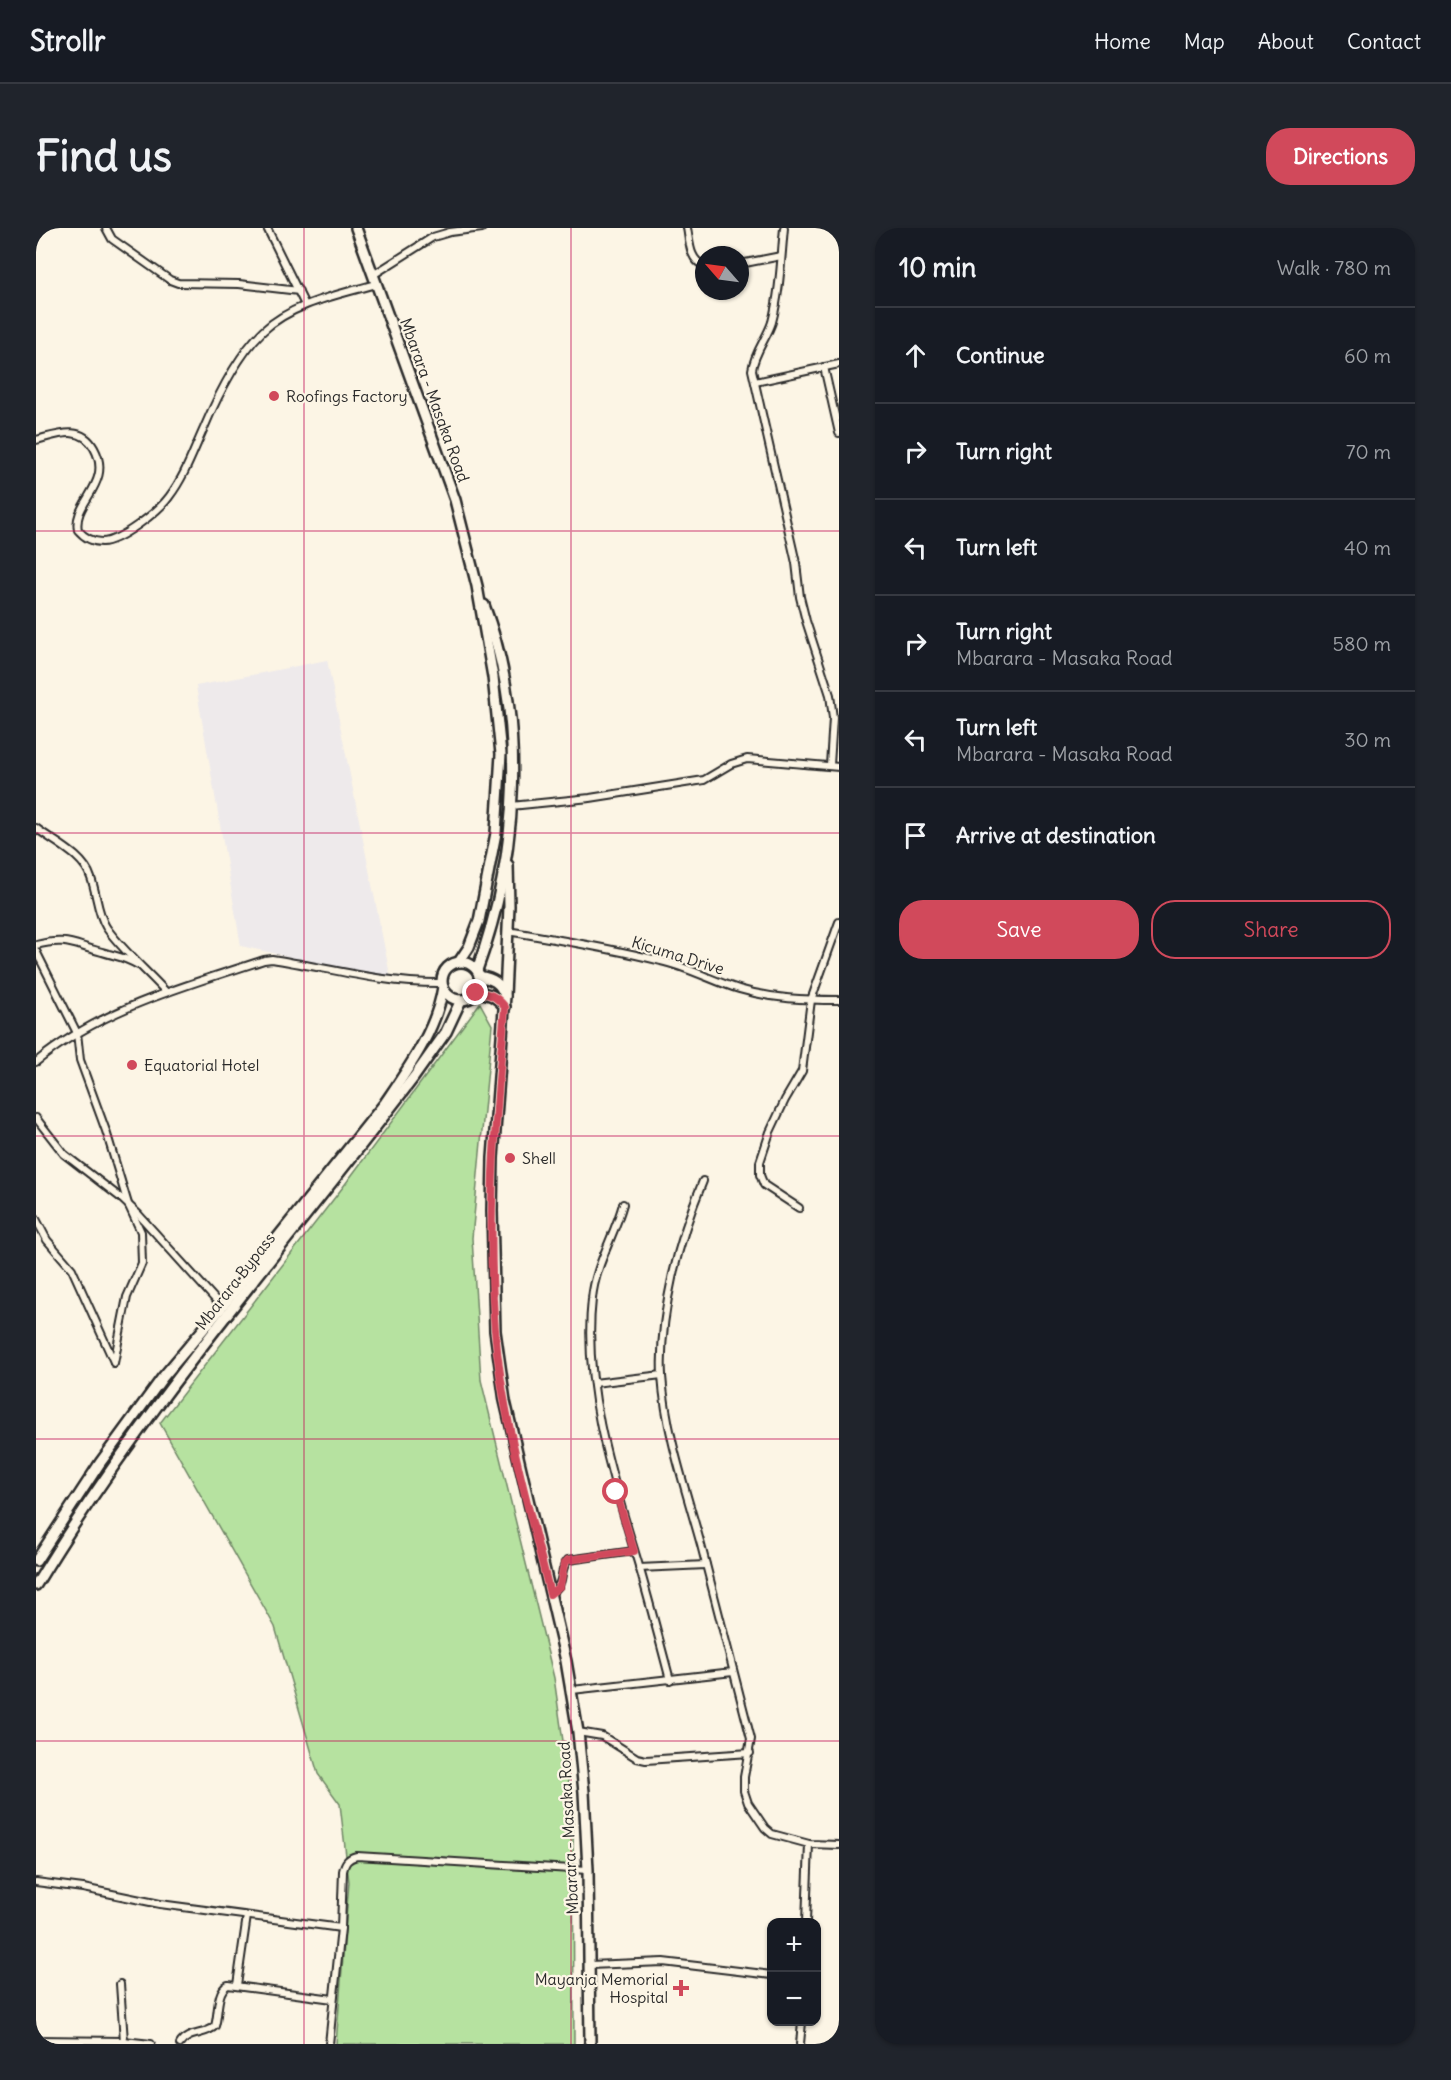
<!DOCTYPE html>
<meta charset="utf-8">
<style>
:root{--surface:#171b24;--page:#20242c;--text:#f1f3f6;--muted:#9ea1a6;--line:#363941;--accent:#d1495b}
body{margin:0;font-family:Delius,sans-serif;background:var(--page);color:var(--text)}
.controls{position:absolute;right:18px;bottom:18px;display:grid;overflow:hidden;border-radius:12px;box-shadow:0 2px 4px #0004}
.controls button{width:54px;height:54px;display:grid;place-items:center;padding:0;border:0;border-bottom:2px solid var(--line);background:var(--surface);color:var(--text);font:30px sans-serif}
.compass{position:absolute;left:659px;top:18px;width:54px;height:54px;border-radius:50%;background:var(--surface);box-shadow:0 2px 4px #0004;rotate:298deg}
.stop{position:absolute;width:18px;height:18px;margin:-14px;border:4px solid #d1495b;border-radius:50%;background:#fff}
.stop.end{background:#d1495b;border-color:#fff;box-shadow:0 2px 6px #0008}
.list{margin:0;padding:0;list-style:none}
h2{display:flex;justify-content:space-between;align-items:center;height:78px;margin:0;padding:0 24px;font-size:26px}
h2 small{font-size:20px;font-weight:400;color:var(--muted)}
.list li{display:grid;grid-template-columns:39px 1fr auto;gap:18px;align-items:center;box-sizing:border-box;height:96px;padding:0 24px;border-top:2px solid var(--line)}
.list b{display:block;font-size:22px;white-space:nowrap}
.list p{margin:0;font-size:20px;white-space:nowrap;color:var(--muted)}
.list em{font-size:20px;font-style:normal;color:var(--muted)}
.actions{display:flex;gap:12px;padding:18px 24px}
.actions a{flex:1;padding:14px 0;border:2px solid var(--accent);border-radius:24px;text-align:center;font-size:21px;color:var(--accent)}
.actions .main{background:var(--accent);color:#fff}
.icon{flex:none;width:33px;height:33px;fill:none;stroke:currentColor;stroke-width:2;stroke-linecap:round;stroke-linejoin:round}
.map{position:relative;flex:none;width:803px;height:1816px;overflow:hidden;border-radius:24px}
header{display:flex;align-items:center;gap:36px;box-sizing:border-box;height:84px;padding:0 30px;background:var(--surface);border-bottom:2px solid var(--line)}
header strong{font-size:28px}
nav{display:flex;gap:33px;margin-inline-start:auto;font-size:21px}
.intro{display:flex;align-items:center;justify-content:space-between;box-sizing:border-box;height:144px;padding:0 36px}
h1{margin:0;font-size:42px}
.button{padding:15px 27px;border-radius:24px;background:var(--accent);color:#fff;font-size:21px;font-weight:700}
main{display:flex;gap:36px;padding:0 36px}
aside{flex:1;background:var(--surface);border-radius:24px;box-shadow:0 2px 4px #0004}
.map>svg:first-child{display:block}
.built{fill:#eeeaeb}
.green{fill:#b6e2a0;stroke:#708666;stroke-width:1.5}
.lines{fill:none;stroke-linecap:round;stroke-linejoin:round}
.minor-casing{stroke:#2b2b2b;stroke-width:10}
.primary-casing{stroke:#2b2b2b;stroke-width:14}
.trunk-casing{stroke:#2b2b2b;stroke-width:14}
.minor{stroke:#fcf5e5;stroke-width:6}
.primary{stroke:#fcf5e5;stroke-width:9}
.trunk{stroke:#fcf5e5;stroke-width:9}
.route{stroke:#d1495b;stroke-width:8}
.grid{fill:none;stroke:#c2185b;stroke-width:1.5;stroke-opacity:0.55}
.poi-dot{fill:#d1495b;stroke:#fcf5e5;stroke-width:2}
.labels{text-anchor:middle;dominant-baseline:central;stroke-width:4.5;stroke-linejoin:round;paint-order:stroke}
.poi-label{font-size:16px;fill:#2b2b2b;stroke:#fcf5e5;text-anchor:start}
.street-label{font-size:16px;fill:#2b2b2b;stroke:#fcf5e5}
</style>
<header>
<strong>Strollr</strong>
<nav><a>Home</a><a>Map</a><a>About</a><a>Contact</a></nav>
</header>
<div class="intro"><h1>Find us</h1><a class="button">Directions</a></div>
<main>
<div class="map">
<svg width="803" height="1816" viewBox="0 0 803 1816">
<rect width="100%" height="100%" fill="#fcf5e5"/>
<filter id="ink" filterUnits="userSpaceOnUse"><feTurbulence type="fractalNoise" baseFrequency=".0167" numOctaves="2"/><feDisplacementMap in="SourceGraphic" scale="12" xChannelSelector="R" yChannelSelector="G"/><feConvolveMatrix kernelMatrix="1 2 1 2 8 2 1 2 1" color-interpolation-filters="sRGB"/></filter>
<g filter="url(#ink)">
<path class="built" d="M291 432 355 752 205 718 160 458Z"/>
<path class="green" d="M444 775 456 797 436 1010 445 1152 518 1450 537 1583 538 1816H300L313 1654 304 1576 282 1546 239 1399 124 1195 307 959Z"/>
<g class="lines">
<g class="minor-casing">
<g id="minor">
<path d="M70 0 76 11 134 52 142 55 203 56 263 63"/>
<path d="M231 0 269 77"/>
<path d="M651 0C654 15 653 31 668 38"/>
<path d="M748 0C745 31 744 64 736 94 731 110 718 125 716 142L760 335 764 369 770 393 794 467 797 490 794 537"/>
<path d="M704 36 745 28"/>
<path d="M337 47 397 9 414 4 446 0"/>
<path d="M788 139 803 205"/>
<path d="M719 154 803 136"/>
<path d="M0 212C21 207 45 196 58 220 78 256 36 274 42 302 48 309 56 314 66 314 83 314 123 283 133 269 149 248 157 224 168 200 182 167 201 128 227 103 257 75 302 67 340 56"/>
<path d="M475 578 554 570 668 552 695 536 711 531 803 539"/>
<path d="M0 600C18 614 48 627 55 650 61 666 61 684 70 699 84 720 113 745 130 764"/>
<path d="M472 703C523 712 575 720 625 733 652 739 677 753 703 761 736 771 769 772 803 772"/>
<path d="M0 717C31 709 37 717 66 724 82 729 87 728 102 737"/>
<path d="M0 723 41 805 44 832 70 903 92 976 105 1004 106 1035 91 1069 78 1135"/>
<path d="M0 834C66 780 149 758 228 732L236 731C293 740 348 756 406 755"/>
<path d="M0 890 28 926 85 970 103 987 186 1079"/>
<path d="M667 953C643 1010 623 1086 626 1148 630 1206 650 1262 665 1317 682 1382 698 1447 715 1511L708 1549V1563L712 1575 729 1600 736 1606 773 1616 803 1617"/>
<path d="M587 976C578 1009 559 1037 556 1071 546 1159 578 1255 603 1338 614 1376 624 1414 634 1452"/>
<path d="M763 980 728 957 724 947V934L734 904 749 872 766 843 775 772 803 694"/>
<path d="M0 991 11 1012 36 1041 78 1134"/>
<path d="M558 1155 626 1147"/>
<path d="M603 1340 670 1337"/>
<path d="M514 1366C532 1353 521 1345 532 1332L598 1323"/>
<path d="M536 1462 697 1444"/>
<path d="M542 1504 566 1508 601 1530 610 1532 714 1525"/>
<path d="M0 1654 47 1660 124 1676 305 1700"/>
<path d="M770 1694 773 1616"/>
<path d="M553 1737 627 1734 736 1747"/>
<path d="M84 1756 88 1813"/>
<path d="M201 1757 211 1688"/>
<path d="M0 1812 88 1813 115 1816"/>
<path d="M144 1816C152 1803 169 1808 179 1798 183 1786 180 1763 192 1757L297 1771"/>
<path d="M293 1816 305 1700 307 1643C309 1634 312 1630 321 1628L552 1642"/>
<path d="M764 1816 766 1794"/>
</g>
</g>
<g class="primary-casing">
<g id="primary">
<path d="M443 748C457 751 464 754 469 768L457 930 456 983 459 1103 469 1173 530 1433 542 1504 548 1564 552 1642 554 1816"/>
<path d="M440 765C454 765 460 768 469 779"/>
</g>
</g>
<g class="trunk-casing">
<g id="trunk">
<path d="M320 0 419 272 441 358 457 449 465 526 460 605 443 693 433 719 423 734"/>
<circle cx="425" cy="753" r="19"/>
<path d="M441 742C483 627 491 492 448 377"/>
<path d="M469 768 473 678 472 637"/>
<path d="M0 1333 64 1235 127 1149 186 1079 349 875C372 841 401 801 407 759"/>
<path d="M0 1357C109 1176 250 1017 378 849L410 804 425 772"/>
</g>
</g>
<use href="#minor" class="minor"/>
<use href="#primary" class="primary"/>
<use href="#trunk" class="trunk"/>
</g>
</g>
<g class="lines" filter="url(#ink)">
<path class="route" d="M440 765C454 765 460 768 469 779 460 886 450 994 459 1102 466 1191 493 1279 514 1366L524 1358 528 1336 532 1332 598 1323 580 1264"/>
</g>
<path class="grid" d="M268 0V1816M535 0V1816M0 303H803M0 605H803M0 908H803M0 1211H803M0 1513H803"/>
<g class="poi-dot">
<circle cx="238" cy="168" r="6"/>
<circle cx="96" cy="837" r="6"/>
<circle cx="474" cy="930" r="6"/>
<path d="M642 1751h6v6h6v6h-6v6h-6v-6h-6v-6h6z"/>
</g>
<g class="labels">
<g class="poi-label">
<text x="250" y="168">Roofings Factory</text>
<text x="108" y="837">Equatorial Hotel</text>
<text x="486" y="930">Shell</text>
<text x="632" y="1751" text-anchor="end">Mayanja Memorial<tspan x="632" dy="18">Hospital</tspan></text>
</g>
<g class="street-label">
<text transform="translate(399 172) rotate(70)">Mbarara - Masaka Road</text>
<text transform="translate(642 727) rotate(17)">Kicuma Drive</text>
<text transform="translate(199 1053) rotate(-52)">Mbarara Bypass</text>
<text transform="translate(532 1600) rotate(-93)">Mbarara - Masaka Road</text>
</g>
</g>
</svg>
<div class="controls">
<button>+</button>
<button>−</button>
</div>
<svg class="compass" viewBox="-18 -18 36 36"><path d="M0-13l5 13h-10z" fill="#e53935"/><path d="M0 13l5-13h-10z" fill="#9ea1a6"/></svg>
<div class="stop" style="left:580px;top:1264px"></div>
<div class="stop end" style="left:440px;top:765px"></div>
</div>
<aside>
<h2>10 min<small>Walk · 780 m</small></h2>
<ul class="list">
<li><svg class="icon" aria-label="ahead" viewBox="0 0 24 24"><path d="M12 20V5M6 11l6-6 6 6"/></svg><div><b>Continue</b></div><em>60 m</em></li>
<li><svg class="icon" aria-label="right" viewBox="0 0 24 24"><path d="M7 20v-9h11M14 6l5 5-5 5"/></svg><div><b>Turn right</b></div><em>70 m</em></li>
<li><svg class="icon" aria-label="left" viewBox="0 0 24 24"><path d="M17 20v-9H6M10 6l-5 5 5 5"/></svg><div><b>Turn left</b></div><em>40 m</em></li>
<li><svg class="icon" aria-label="right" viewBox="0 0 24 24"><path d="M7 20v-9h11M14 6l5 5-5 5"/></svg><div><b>Turn right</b><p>Mbarara - Masaka Road</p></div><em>580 m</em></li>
<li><svg class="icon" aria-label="left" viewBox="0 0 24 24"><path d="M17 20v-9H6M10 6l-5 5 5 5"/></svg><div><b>Turn left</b><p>Mbarara - Masaka Road</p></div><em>30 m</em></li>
<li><svg class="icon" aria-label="arrive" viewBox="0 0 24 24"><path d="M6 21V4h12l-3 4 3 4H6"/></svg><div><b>Arrive at destination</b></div></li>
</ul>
<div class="actions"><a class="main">Save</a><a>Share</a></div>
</aside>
</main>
